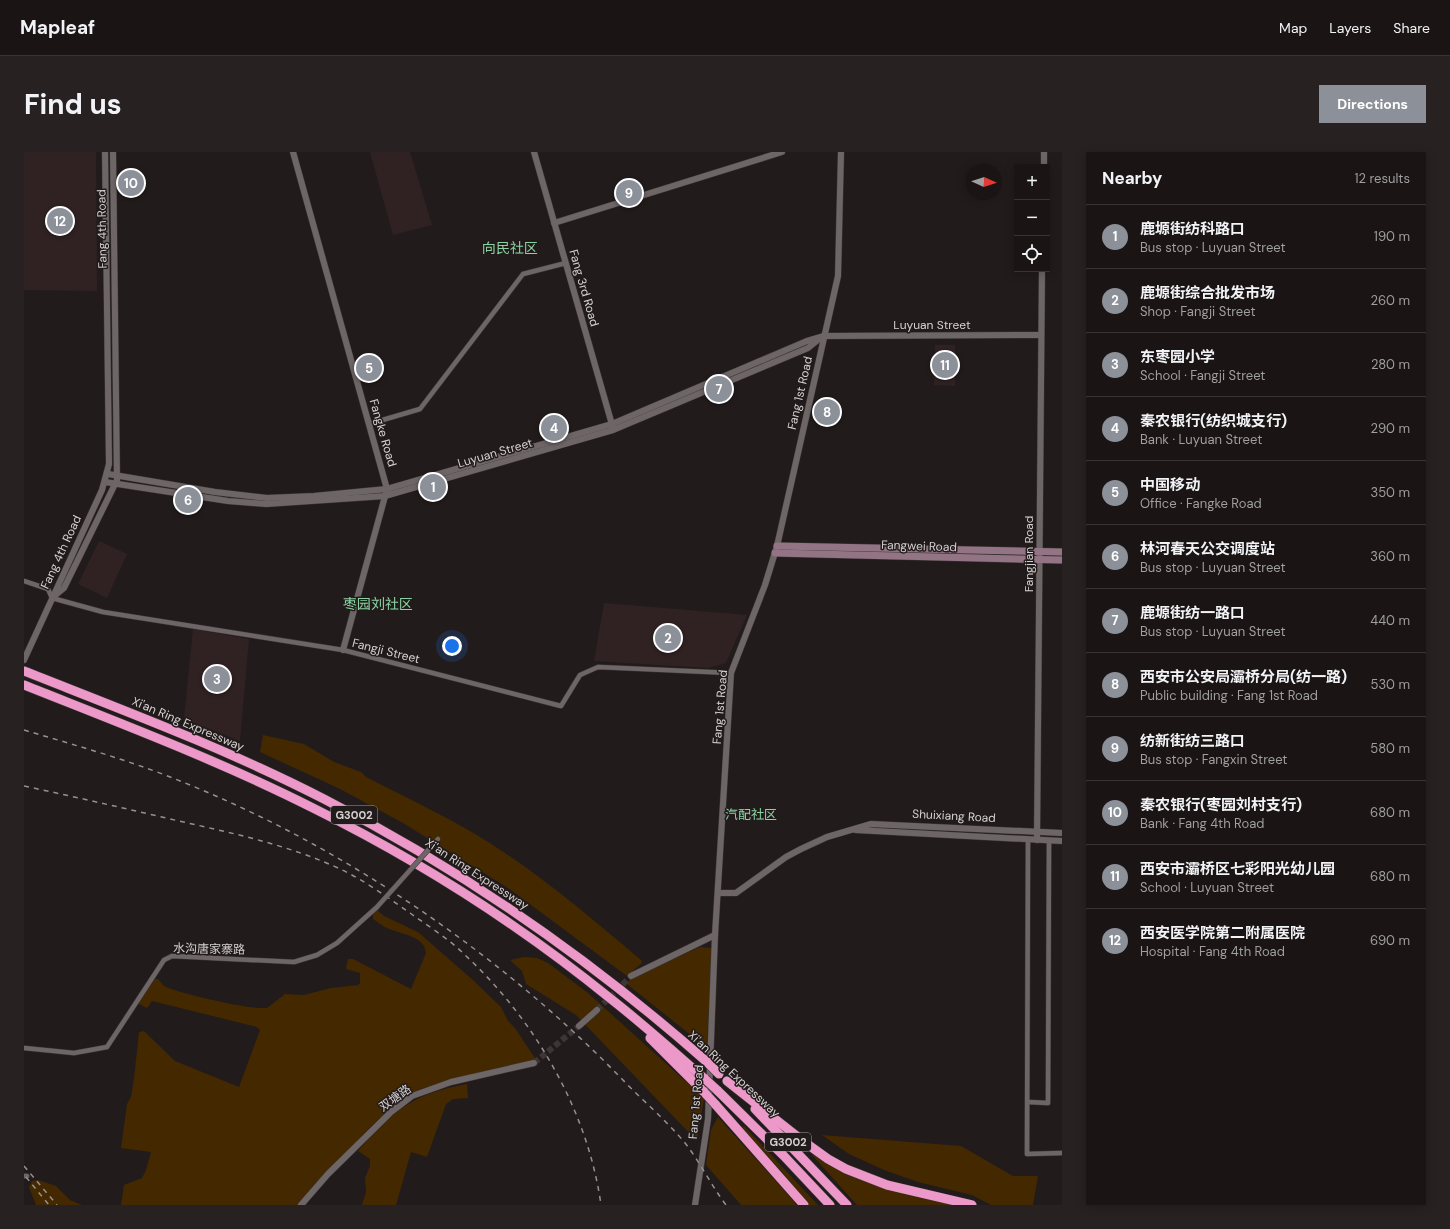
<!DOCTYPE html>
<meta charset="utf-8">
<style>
:root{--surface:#1a1414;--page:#272122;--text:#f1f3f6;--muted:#9f9ea0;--line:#383334;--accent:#8c9099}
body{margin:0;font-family:"DM Sans","Noto Sans SC",sans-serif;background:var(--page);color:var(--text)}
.controls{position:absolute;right:12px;top:12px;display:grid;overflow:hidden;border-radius:0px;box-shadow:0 2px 10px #0003}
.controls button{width:36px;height:36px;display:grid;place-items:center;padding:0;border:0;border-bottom:1px solid var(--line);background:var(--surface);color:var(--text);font:20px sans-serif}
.compass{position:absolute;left:942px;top:12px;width:36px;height:36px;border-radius:50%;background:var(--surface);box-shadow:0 2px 10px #0003;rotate:93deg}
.you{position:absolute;left:428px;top:494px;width:14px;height:14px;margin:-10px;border:3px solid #fff;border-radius:50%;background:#1a73e8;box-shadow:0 0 0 6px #1a73e833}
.badge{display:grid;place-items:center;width:26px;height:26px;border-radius:50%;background:var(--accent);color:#fff;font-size:13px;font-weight:700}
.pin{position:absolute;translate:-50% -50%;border:2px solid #fff;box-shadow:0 1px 4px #0006}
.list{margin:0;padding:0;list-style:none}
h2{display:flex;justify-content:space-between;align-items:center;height:52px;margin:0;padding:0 16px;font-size:17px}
h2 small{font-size:13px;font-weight:400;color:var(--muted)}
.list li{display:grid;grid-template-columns:26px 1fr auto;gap:12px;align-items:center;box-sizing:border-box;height:64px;padding:0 16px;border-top:1px solid var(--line)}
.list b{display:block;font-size:15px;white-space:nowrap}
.list p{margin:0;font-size:13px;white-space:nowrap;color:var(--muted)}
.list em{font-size:13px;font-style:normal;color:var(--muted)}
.icon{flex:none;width:22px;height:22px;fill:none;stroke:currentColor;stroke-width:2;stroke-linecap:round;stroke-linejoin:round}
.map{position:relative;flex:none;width:1038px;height:1053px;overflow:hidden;border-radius:0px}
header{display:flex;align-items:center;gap:24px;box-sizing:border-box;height:56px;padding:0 20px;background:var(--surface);border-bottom:1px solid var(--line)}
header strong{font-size:19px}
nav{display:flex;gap:22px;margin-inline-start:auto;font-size:14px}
.intro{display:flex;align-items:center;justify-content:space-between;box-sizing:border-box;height:96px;padding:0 24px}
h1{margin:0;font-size:28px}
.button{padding:10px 18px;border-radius:0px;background:var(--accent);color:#fff;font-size:14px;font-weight:700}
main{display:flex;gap:24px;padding:0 24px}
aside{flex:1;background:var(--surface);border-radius:0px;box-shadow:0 2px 10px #0003}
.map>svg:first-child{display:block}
.built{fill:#302223}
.green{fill:#442800}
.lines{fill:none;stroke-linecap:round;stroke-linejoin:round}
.tertiary-tunnel{stroke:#3d3636;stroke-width:6;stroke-dasharray:6 3;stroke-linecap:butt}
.minor-casing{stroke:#3c3737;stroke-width:5.5}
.tertiary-casing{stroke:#3c3737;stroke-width:7}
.secondary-casing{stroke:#3c3737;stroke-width:8}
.motorway-casing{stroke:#3c3737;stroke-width:10}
.minor{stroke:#6d6566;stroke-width:4.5}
.tertiary{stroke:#6d6566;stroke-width:6}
.secondary{stroke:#937484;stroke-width:7}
.motorway{stroke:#ec98c9;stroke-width:9}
.rail{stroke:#969191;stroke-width:1.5;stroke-dasharray:5 5;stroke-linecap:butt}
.minor-bridge-casing{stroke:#3c3737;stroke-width:5.5;stroke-linecap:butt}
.motorway-bridge-casing{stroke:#3c3737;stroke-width:10;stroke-linecap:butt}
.minor-bridge{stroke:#6d6566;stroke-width:4.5}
.motorway-bridge{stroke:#ec98c9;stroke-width:9}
.labels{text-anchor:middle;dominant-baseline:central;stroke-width:3;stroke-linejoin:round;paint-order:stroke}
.shield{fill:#221b1b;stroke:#a09a9a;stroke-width:1}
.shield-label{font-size:11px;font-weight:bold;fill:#d6d1d1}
.street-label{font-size:12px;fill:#d6d1d1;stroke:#221b1b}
.neighbourhood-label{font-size:13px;fill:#8ad2a2;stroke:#221b1b}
.quarter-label{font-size:14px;fill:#8ad2a2;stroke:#221b1b}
</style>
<header>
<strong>Mapleaf</strong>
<nav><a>Map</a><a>Layers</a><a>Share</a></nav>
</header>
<div class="intro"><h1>Find us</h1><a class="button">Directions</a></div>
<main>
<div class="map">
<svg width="1038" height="1053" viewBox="0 0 1038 1053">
<rect width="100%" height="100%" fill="#221b1b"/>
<g class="built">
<path d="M0 0H72L73 139 0 138Z"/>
<path d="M346 0H386L408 73 369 83Z"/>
<path d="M911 193H931V234L910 233Z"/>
<path d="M75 389 103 402 83 446 54 432Z"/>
<path d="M580 451 723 463 702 511 684 516 570 509Z"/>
<path d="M169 477 225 487 216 589 160 567Z"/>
</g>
<g class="green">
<path d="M239 583 280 592 310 610 337 620 342 625C389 649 437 671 481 701 529 733 573 771 617 808L618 811 603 824 484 736 379 671 316 637 236 600Z"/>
<path d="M353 758 360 764 394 780 450 829 477 855 484 869 491 876 513 909C481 925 433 924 397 937 360 950 305 1022 277 1053H97L100 1033 118 1026 122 1018 127 1000 97 996 103 952 107 945 110 926 115 880 120 879 151 909 215 935 236 878 233 875 128 849 123 856 115 852V850L131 827H134C136 829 138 832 140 834 157 842 219 856 238 856H243L261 842 280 843 307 836 334 833 336 831V821L322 817 324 807H329L387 837 402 801C401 786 382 783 371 779 363 777 356 772 349 767V760Z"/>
<path d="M676 795 688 796 683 896 603 832 606 827Z"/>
<path d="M500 805 513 806 524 811 564 841 680 946 673 989 552 863 502 832 498 819 486 808Z"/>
<path d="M443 932 444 946 429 947 422 952 403 1005 387 1000 372 1053H338L342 1040 341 1026 346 1014V1007L334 999C370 958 388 942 443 932Z"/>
<path d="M694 965 768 1047 772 1053H717L682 1013 687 978Z"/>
<path d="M720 974 794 1053H784L759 1021 718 976Z"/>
<path d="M798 983 937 994 989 1024H1014L1009 1053H967L948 1043 894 1030 860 1018 825 1002Z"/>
<path d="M791 1002 808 1013 937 1053H833L788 1003Z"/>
<path d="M14 1028 32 1034 46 1048 58 1053H12L5 1035 8 1029Z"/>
</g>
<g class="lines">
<g class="tertiary-tunnel">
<path d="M573 858 607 824"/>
<path d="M510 911 555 874"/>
</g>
<g class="minor-casing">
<g id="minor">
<path d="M345 272 396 257 499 122 542 111"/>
<path d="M0 429 24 437 28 446 79 460 319 498 537 554 556 523 574 515 707 521"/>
<path d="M1004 687 1003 1002 1038 1001"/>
<path d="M0 896 50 901 83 895 140 808 148 804 270 810 293 803 313 791 353 755"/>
<path d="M1004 950 1024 951 1025 689"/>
<path d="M0 1024H3"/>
</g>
</g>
<g class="tertiary-casing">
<g id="tertiary">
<path d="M269 0 363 337 319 498"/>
<path d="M510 0 589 276"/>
<path d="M1020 15V0"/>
<path d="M530 71 758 0"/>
<path d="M84 322 191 340 243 346 290 344 363 337 588 272 783 189 800 184 1017 183"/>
<path d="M81 330 204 349 242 352 361 344 589 278 784 196 795 187"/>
<path d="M29 445 40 436 93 328 89 0"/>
<path d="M0 508 78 338 85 312 81 0"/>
<path d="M832 678 1038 689"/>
<path d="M1013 688 1018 117"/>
<path d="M694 741H712L762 705 777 697 803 685 847 672 1038 681"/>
<path d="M607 824 691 783"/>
<path d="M555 874 573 858"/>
<path d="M277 1053 304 1022 367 960 388 944 427 930 510 911"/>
<path d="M671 1053 684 967 691 783 707 521 741 433 753 394 814 124 817 0"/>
</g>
</g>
<g class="secondary-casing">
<g id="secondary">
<path d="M753 394 1038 400"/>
<path d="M751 401 1038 408"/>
</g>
</g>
<g class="motorway-casing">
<g id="motorway">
<path d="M0 519C101 559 203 597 300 647 439 718 566 807 683 910"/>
<path d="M0 533C98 572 196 609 289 656 394 708 496 773 587 847 619 872 650 900 681 927"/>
<path d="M626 886 680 940"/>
<path d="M703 929 779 989 804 1007 822 1017 863 1033 948 1053"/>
<path d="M693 938 759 1003 806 1053"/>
<path d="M691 952 780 1053"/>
<path d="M731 957 823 1053"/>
</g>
</g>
<use href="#minor" class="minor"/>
<use href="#tertiary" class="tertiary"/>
<use href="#secondary" class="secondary"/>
<use href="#motorway" class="motorway"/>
<g class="rail">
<path d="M0 578C47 592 94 605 141 623 310 688 471 797 597 926 618 948 642 968 661 991 676 1010 687 1033 702 1053"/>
<path d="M0 634C52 645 103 657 155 669 208 681 264 693 314 716 340 728 363 745 386 761 404 774 425 787 441 803 511 868 564 959 577 1053"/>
<path d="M0 1014 33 1053"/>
<path d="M2 1025 25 1053"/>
</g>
<g class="minor-bridge-casing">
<path id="minor-bridge" d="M353 755 414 687"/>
</g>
<g class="motorway-bridge-casing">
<g id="motorway-bridge">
<path d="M683 910 695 922"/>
<path d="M681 927 693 938"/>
<path d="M680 940 691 952"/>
</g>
</g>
<use href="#minor-bridge" class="minor-bridge"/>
<use href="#motorway-bridge" class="motorway-bridge"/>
</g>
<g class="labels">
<g class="shield">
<rect x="307" y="654" width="46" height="18" rx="3"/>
<rect x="741" y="981" width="46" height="18" rx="3"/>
</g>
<g class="shield-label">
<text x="330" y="663">G3002</text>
<text x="764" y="990">G3002</text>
</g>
<g class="street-label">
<text transform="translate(78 77) rotate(-91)">Fang 4th Road</text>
<text transform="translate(560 136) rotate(74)">Fang 3rd Road</text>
<text x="908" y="173">Luyuan Street</text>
<text transform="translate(776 241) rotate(-77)">Fang 1st Road</text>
<text transform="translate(359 281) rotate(74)">Fangke Road</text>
<text transform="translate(471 301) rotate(-16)">Luyuan Street</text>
<text transform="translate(895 394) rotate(2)">Fangwei Road</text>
<text transform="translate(37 400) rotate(-65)">Fang 4th Road</text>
<text transform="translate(1005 402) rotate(-90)">Fangjian Road</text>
<text transform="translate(362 499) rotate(14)">Fangji Street</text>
<text transform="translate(696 555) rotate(-85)">Fang 1st Road</text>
<text transform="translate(164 572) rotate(23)">Xi'an Ring Expressway</text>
<text transform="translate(930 664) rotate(3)">Shuixiang Road</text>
<text transform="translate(453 722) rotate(33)">Xi'an Ring Expressway</text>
<text transform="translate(185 797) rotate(1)">水沟唐家寨路</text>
<text transform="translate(710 922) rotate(43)">Xi'an Ring Expressway</text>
<text transform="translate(371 946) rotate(-36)">双塘路</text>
<text transform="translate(672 950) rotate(-85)">Fang 1st Road</text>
</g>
<g class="neighbourhood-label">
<text x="727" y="662">汽配社区</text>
</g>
<g class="quarter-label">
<text x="486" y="96">向民社区</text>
<text x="354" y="452">枣园刘社区</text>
</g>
</g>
</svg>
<div class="controls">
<button>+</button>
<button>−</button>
<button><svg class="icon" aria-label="locate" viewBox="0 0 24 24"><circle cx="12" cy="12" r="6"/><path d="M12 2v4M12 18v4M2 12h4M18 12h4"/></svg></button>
</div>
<svg class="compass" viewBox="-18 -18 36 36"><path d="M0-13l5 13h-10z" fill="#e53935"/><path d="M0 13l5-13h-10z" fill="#9f9ea0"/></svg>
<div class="you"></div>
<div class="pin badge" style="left:409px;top:335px">1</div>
<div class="pin badge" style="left:644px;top:486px">2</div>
<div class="pin badge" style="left:193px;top:527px">3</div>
<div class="pin badge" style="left:530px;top:276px">4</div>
<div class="pin badge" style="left:345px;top:216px">5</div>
<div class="pin badge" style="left:164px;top:348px">6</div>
<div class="pin badge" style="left:695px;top:237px">7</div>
<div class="pin badge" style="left:803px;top:260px">8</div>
<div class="pin badge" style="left:605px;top:41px">9</div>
<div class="pin badge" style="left:107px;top:31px">10</div>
<div class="pin badge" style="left:921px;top:213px">11</div>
<div class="pin badge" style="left:36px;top:69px">12</div>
</div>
<aside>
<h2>Nearby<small>12 results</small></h2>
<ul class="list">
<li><span class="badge">1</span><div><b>鹿塬街纺科路口</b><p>Bus stop · Luyuan Street</p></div><em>190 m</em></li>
<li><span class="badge">2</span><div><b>鹿塬街综合批发市场</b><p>Shop · Fangji Street</p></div><em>260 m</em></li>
<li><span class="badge">3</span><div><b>东枣园小学</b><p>School · Fangji Street</p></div><em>280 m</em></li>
<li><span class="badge">4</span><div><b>秦农银行(纺织城支行)</b><p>Bank · Luyuan Street</p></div><em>290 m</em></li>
<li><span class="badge">5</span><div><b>中国移动</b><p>Office · Fangke Road</p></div><em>350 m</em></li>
<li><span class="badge">6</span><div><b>林河春天公交调度站</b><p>Bus stop · Luyuan Street</p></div><em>360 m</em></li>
<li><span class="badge">7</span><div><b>鹿塬街纺一路口</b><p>Bus stop · Luyuan Street</p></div><em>440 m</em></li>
<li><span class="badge">8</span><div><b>西安市公安局灞桥分局(纺一路)</b><p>Public building · Fang 1st Road</p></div><em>530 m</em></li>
<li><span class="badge">9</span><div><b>纺新街纺三路口</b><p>Bus stop · Fangxin Street</p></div><em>580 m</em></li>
<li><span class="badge">10</span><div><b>秦农银行(枣园刘村支行)</b><p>Bank · Fang 4th Road</p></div><em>680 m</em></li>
<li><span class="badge">11</span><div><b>西安市灞桥区七彩阳光幼儿园</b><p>School · Luyuan Street</p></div><em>680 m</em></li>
<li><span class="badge">12</span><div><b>西安医学院第二附属医院</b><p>Hospital · Fang 4th Road</p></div><em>690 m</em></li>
</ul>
</aside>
</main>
